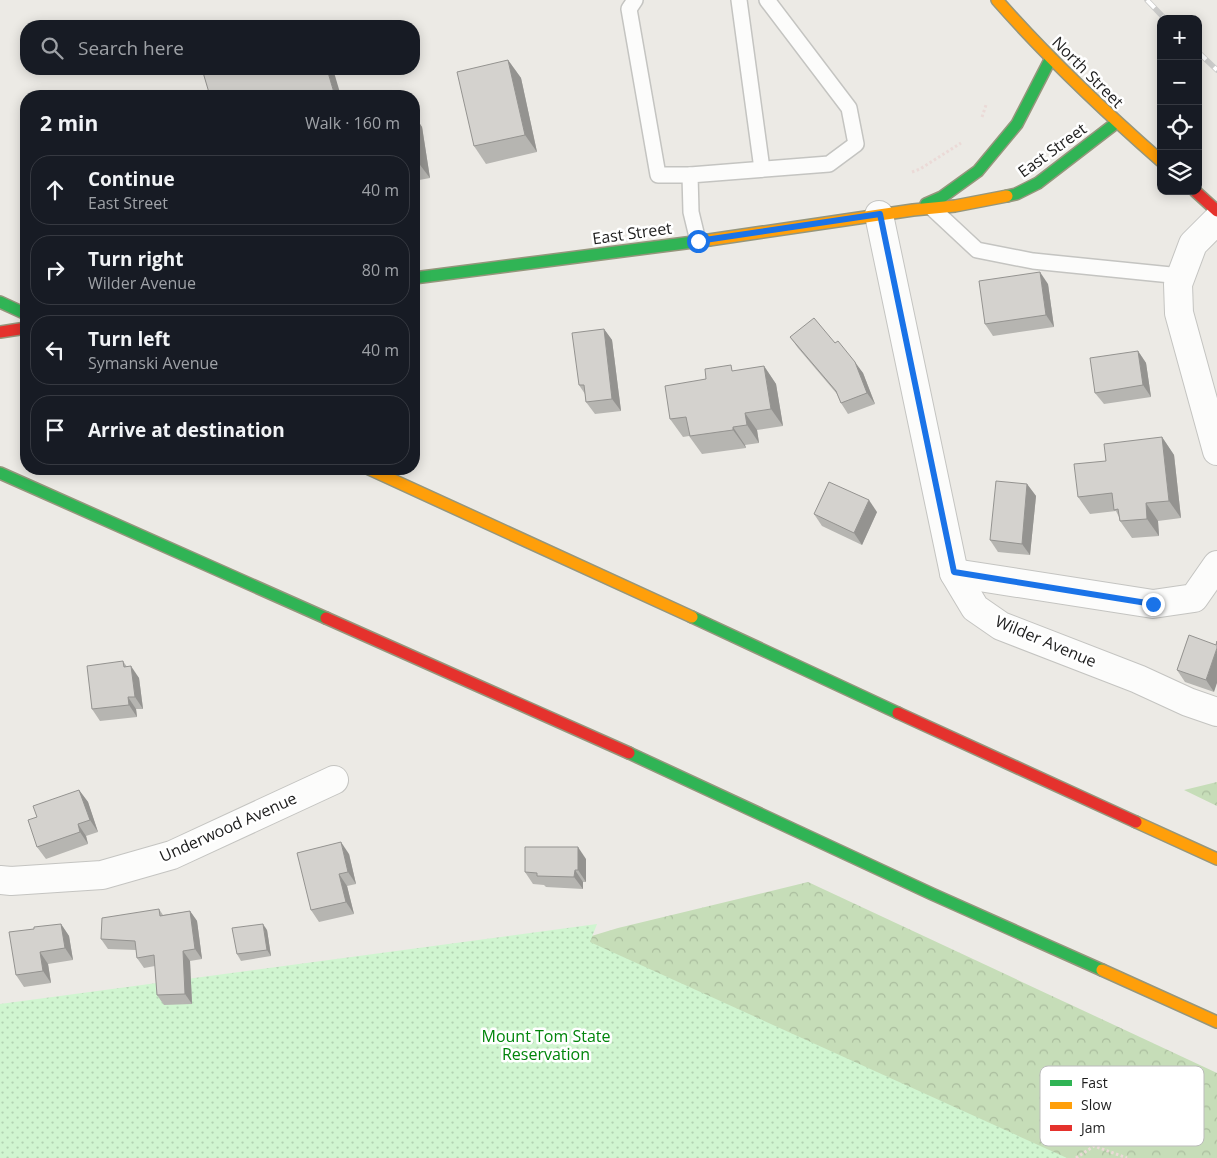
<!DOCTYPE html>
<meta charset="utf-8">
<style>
:root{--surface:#171b24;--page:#242831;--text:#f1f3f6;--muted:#9ea1a6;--line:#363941}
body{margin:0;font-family:"Open Sans",sans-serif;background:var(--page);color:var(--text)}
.controls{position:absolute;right:15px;top:15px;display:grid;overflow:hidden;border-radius:10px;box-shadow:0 2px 12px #0003}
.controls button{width:45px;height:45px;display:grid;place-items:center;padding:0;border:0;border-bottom:1px solid var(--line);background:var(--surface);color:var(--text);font:25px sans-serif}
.stop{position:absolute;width:15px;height:15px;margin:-11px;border:4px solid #1a73e8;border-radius:50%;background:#fff}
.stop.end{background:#1a73e8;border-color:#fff;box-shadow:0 1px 5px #0008}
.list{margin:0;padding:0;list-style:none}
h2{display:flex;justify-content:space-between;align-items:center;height:65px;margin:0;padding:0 20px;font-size:21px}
h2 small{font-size:16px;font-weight:400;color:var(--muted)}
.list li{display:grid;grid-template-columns:32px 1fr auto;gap:15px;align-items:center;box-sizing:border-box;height:70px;margin:0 10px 10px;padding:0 10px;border:1px solid var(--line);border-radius:20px}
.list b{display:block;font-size:19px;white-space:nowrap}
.list p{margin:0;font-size:16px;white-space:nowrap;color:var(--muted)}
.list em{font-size:16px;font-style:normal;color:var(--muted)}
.icon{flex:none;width:28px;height:28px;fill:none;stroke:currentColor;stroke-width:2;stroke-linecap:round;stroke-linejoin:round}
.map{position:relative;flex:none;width:1217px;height:1158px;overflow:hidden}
.search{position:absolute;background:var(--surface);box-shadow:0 2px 12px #0003;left:20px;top:20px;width:400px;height:55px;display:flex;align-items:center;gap:12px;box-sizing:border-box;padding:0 18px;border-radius:20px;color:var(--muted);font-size:19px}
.panel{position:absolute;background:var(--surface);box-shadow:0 2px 12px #0003;left:20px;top:90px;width:400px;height:385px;border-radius:20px}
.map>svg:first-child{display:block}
.forest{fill:url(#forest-crowns)}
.park{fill:url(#park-dots)}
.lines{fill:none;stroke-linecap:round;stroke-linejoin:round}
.lane-casing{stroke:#c4c4c1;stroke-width:18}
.street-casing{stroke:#c4c4c1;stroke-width:30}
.fast-casing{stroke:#95967c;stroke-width:14}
.slow-casing{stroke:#95967c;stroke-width:14}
.jam-casing{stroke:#95967c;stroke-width:14}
.path{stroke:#ebdad7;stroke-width:3;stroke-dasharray:2.5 2.5;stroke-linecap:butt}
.lane{stroke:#fcfcfb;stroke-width:15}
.street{stroke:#fcfcfb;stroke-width:28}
.fast{stroke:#30b455;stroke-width:11}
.slow{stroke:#ff9f0a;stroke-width:11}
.jam{stroke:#e5322d;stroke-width:11}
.rail-casing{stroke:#cacac9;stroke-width:5.5}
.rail{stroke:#fff;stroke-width:4;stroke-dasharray:11;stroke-linecap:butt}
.wall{fill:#b6b5b1}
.shaded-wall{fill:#949390}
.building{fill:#d4d2ce;stroke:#949390}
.route{stroke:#1a73e8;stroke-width:6}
.labels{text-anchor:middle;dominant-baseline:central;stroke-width:5;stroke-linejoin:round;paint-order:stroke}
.street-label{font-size:16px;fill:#1d1d1d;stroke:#fff}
.park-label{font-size:16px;fill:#01850b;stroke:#fff}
.key{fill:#fff;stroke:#bbb;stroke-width:1}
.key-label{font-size:14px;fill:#1d1d1d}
</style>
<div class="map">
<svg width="1217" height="1158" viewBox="0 0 1217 1158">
<defs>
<pattern id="forest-crowns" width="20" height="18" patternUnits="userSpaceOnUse" patternTransform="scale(1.25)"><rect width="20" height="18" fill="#c6ddb8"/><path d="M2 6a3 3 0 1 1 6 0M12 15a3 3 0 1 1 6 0" fill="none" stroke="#aabd9e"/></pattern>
<pattern id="park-dots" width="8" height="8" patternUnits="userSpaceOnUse" patternTransform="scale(1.25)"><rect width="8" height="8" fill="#d0f5d0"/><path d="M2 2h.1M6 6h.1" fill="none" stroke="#b2d2b2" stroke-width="1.8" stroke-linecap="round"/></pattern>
</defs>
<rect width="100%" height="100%" fill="#eceae5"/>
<g class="forest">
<path d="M1217 782V806L1184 790Z"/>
<path d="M808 882 1217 1073V1158H0L346 1010 618 928Z"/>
</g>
<path class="park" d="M597 924 590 942 1067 1158H0V1004Z"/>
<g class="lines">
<g class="lane-casing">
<g id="lane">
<path d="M635 0 629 9 658 175H690"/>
<path d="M739 0 762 169"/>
<path d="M933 209 977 250 1033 261 1181 276"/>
<path d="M698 241 691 212 690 175 829 164 856 144 849 108 767 0"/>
</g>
</g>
<g class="street-casing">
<g id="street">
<path d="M879 215 954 573 975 608 1001 626 1138 679 1188 702 1217 712"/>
<path d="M1217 220 1193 244 1178 284 1179 313 1217 451"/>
<path d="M954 573 1153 604 1194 598 1217 565"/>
<path d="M0 880 11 881 102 875 172 855 334 780"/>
</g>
</g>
<g class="fast-casing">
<g id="fast">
<path d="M1007 196 1016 194 1038 183 1116 123"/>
<path d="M926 204 942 197 978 171 1017 124 1051 58"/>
<path d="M414 278 709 240"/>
<path d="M0 302 26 314"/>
<path d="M0 473 326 618"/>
<path d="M692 617 898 713"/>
<path d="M629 753 932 894 1102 970"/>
</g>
</g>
<g class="slow-casing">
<g id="slow">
<path d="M997 0C1048 58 1103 110 1161 161"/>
<path d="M709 240 913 210 955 206 1007 196"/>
<path d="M369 469 692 617"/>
<path d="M1136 822 1217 859"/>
<path d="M1102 970 1217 1022"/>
</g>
</g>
<g class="jam-casing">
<g id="jam">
<path d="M1195 191 1217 211"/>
<path d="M0 332 26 328"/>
<path d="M326 618 629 753"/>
<path d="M898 713 1136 822"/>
</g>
</g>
<g class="path">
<path d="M982 117 986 105"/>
<path d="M912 172 920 169 961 143"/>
<path d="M1076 1158 1094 1146 1127 1158"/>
</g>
<use href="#lane" class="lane"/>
<use href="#street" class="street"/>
<use href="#fast" class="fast"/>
<use href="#slow" class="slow"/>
<use href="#jam" class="jam"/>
<g class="rail-casing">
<g id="rail">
<path d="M1147 0 1165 19"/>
<path d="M1198 52 1217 70"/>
</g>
</g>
<use href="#rail" class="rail"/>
</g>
<g class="wall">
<path d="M508 60 521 78 537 152 486 164 474 146Z"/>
<path d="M414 115 422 127 430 178 414 181Z"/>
<path d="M1048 284 1054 327 993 336 985 324Z"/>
<path d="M604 329 612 340 621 411 595 414 586 402 585 394 579 385Z"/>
<path d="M790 337 835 343 863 373 875 404 848 414 841 403 837 394 798 348Z"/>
<path d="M1138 351 1146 363 1151 397 1104 404 1095 393Z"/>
<path d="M764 366 776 384 783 426 757 430 759 443 745 445 746 448 702 454 689 436 683 437 670 419 706 379 735 371Z"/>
<path d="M1162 437 1174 455 1181 518 1158 521 1159 536 1132 538 1120 521 1119 517 1116 511 1090 514 1078 497Z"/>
<path d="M1027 484 1036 496 1030 555 998 552 990 540Z"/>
<path d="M877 512 862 545 822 526 814 514Z"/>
<path d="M1189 635 1214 692 1185 682 1177 670Z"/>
<path d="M123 661 127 667 139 678 143 709H136L137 717 100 721 92 709Z"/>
<path d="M79 790 88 802 98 832 86 836 88 844 46 859 37 847Z"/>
<path d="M349 854 356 884 347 886 354 914 319 922 311 910Z"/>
<path d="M586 859V882H583V889L546 887 544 885 533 884 525 872Z"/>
<path d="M159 909 163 915 190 911 197 921 202 959 190 961 192 1004 164 1005 157 995 155 966 144 968 137 958 136 950 108 949 101 939Z"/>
<path d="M61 924 69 936 73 960 48 964 51 983 24 987 16 975Z"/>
<path d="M267 930 271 956 241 961 237 954Z"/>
</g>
<g class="shaded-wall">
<path d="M508 60 521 78 537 152 525 135Z"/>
<path d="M327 69H333L341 96H335Z"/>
<path d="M414 115 422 127 430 178 417 161 414 137Z"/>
<path d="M1040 272 1048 284 1054 327 1046 315Z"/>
<path d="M604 329 612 340 621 411 612 399Z"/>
<path d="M1138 351 1146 363 1151 397 1143 385Z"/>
<path d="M855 362 863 373 875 404 867 393Z"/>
<path d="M764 366 776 384 783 426 771 409Z"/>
<path d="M745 413 757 430 759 443 747 425Z"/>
<path d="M733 427 745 445 746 448 733 430Z"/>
<path d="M1162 437 1174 455 1181 518 1169 501Z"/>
<path d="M1027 484 1036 496 1030 555 1022 544Z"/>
<path d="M869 500 877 512 862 545 854 533Z"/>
<path d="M1146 503 1158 521 1159 536 1147 519Z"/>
<path d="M1217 648V683L1214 692 1206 680Z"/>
<path d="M131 666 139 678 143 709 135 697Z"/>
<path d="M128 697 136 709 137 717 129 705Z"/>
<path d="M79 790 88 802 98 832 90 820Z"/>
<path d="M78 824 86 836 88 844 80 832Z"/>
<path d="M341 842 349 854 356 884 348 872Z"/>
<path d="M578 847 586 859V882L578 870Z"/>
<path d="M575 870 583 882V889L574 877Z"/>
<path d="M339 874 347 886 354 914 346 902Z"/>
<path d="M190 911 197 921 202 959 195 949Z"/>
<path d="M61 924 69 936 73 960 65 948Z"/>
<path d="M263 924 267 930 271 956 267 950Z"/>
<path d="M183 951 190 961 192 1004 185 994Z"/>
<path d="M40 952 48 964 51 983 43 971Z"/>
</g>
<g class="building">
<path d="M508 60 525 135 474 146 457 72Z"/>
<path d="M202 69H258L259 71 266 69H327L335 96H210Z"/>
<path d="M414 137 417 161H414Z"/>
<path d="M1040 272 1046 315 985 324 979 281Z"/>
<path d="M814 318 835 343 838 341 855 362 867 393 841 403 836 391 790 337Z"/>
<path d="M604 329 612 399 586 402 584 385H579L572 333Z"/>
<path d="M1138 351 1143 385 1095 393 1090 358Z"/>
<path d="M731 365 732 371 764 366 771 409 745 413 747 425 733 427V430L690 436 686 417 670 419 665 386 706 379 705 369Z"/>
<path d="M1162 437 1169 501 1146 503 1147 519 1120 521 1118 509 1114 510 1112 493 1078 497 1074 464 1106 461 1104 444Z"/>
<path d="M996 481 1027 484 1022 544 990 540Z"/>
<path d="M829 482 869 500 854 533 814 514Z"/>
<path d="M1189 635 1216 645 1217 641V648L1206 680 1177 670Z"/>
<path d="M123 661 124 667 131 666 135 697H128L129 705 92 709 87 666Z"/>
<path d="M79 790 90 820 78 824 80 832 37 847 28 820 37 817 33 806Z"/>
<path d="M341 842 348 872 339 874 346 902 311 910 297 853Z"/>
<path d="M525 847H578V870H575L574 877 537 876V873L525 872Z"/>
<path d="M159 909 160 916 190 911 195 949 183 951 185 994 157 995 154 955 137 958 135 941 101 939 102 918Z"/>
<path d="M61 924 65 948 40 952 43 971 16 975 9 932 34 929V927Z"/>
<path d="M263 924 267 950 237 954 232 928Z"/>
</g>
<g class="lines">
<path class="route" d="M698 241 880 214 954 572 1153 604"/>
</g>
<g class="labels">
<g class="street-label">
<text transform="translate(1088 72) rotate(45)">North Street</text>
<text transform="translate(1052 150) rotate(-36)">East Street</text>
<text transform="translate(632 233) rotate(-8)">East Street</text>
<text transform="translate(1046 641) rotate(23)">Wilder Avenue</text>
<text transform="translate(228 827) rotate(-24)">Underwood Avenue</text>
</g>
<g class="park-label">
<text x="546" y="1036">Mount Tom State<tspan x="546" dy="18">Reservation</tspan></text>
</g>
</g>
<rect x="1040" y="1066" width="164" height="80" rx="8" class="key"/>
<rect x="1050" y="1080" width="22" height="6" fill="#30b455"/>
<rect x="1050" y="1102" width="22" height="7" fill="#ff9f0a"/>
<rect x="1050" y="1125" width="22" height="6" fill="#e5322d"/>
<g class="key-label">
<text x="1081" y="1088">Fast</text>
<text x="1081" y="1110">Slow</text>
<text x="1081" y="1133">Jam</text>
</g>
</svg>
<div class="controls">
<button>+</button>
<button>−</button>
<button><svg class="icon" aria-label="locate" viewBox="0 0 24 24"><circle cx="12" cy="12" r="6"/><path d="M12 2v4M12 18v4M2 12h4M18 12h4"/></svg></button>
<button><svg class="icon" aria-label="layers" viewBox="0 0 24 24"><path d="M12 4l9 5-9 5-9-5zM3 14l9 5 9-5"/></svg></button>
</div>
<div class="stop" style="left:698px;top:241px"></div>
<div class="stop end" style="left:1153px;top:604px"></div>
<div class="search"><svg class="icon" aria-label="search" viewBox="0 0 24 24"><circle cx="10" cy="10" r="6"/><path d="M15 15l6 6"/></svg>Search here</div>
<section class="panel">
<h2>2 min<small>Walk · 160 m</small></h2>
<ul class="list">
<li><svg class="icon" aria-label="ahead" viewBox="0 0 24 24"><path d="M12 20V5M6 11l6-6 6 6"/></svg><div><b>Continue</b><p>East Street</p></div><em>40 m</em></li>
<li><svg class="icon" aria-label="right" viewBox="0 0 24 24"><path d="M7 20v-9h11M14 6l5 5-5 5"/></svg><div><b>Turn right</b><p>Wilder Avenue</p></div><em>80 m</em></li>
<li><svg class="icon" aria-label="left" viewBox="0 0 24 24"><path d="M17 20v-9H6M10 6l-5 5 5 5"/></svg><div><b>Turn left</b><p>Symanski Avenue</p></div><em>40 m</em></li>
<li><svg class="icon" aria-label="arrive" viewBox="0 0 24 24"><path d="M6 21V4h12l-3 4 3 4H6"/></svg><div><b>Arrive at destination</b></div></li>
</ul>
</section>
</div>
